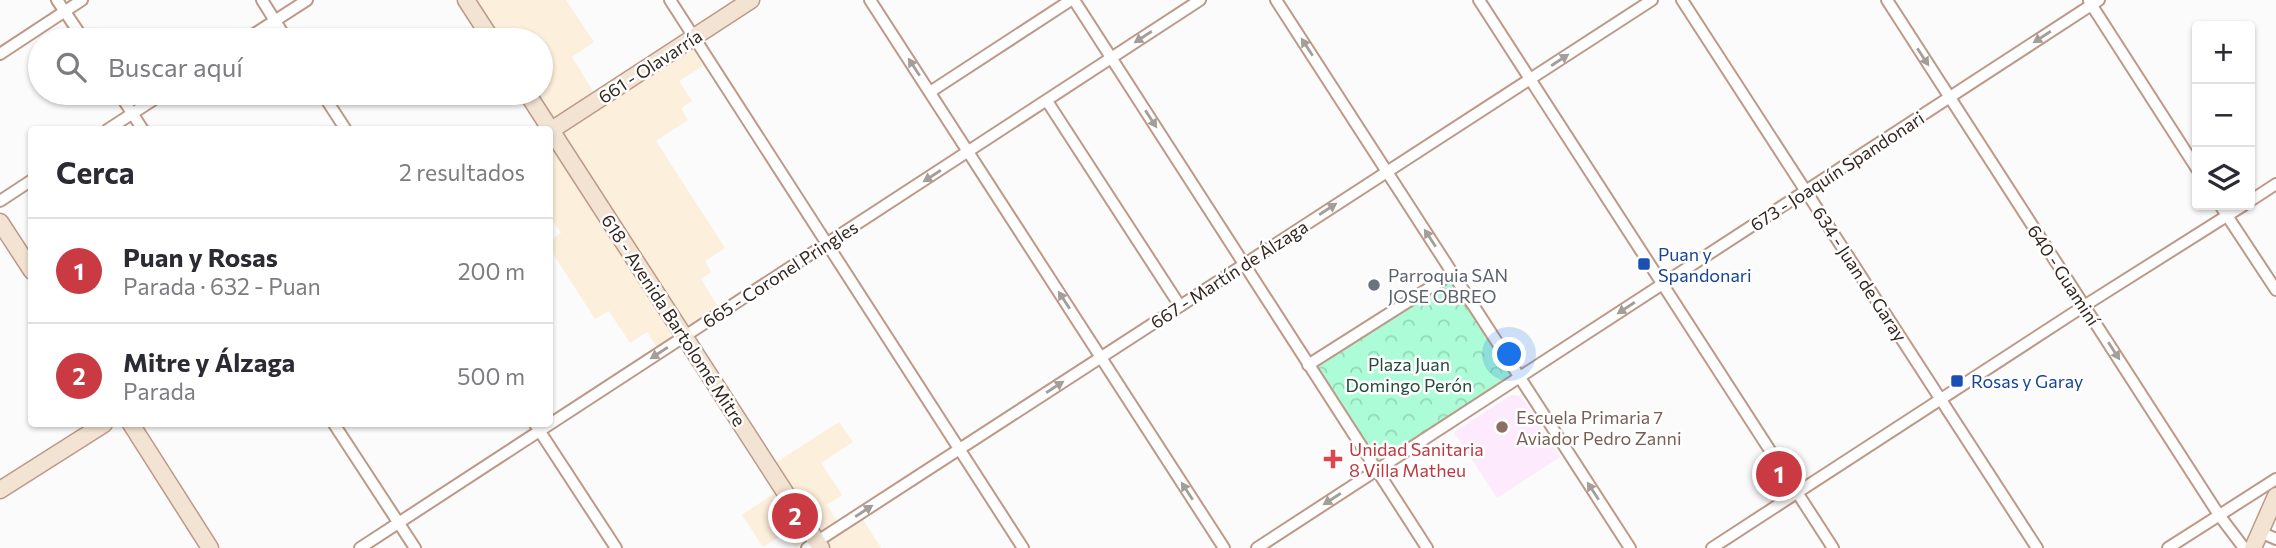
<!DOCTYPE html>
<html lang="es">
<meta charset="utf-8">
<style>
:root{--surface:#fff;--page:#f7f7f7;--text:#2b2b33;--muted:#7c7c81;--line:#e1e1e2;--accent:#ca3a43}
body{margin:0;font-family:Commissioner,sans-serif;background:var(--page);color:var(--text)}
.controls{position:absolute;right:21px;top:21px;display:grid;overflow:hidden;border-radius:7px;box-shadow:0 2px 5px #0004}
.controls button{width:63px;height:63px;display:grid;place-items:center;padding:0;border:0;border-bottom:2px solid var(--line);background:var(--surface);color:var(--text);font:35px sans-serif}
.you{position:absolute;left:1510px;top:355px;width:24px;height:24px;margin:-18px;border:5px solid #fff;border-radius:50%;background:#1a73e8;box-shadow:0 0 0 10px #1a73e833}
.badge{display:grid;place-items:center;width:46px;height:46px;border-radius:50%;background:var(--accent);color:#fff;font-size:23px;font-weight:700}
.pin{position:absolute;translate:-50% -50%;border:4px solid #fff;box-shadow:0 2px 7px #0006}
.list{margin:0;padding:0;list-style:none}
h2{display:flex;justify-content:space-between;align-items:center;height:91px;margin:0;padding:0 28px;font-size:30px}
h2 small{font-size:23px;font-weight:400;color:var(--muted)}
.list li{display:grid;grid-template-columns:46px 1fr auto;gap:21px;align-items:center;box-sizing:border-box;height:105px;padding:0 28px;border-top:2px solid var(--line)}
.list b{display:block;font-size:26px;white-space:nowrap}
.list p{margin:0;font-size:23px;white-space:nowrap;color:var(--muted)}
.list em{font-size:23px;font-style:normal;color:var(--muted)}
.icon{flex:none;width:38px;height:38px;fill:none;stroke:currentColor;stroke-width:2;stroke-linecap:round;stroke-linejoin:round}
.map{position:relative;flex:none;width:2276px;height:548px;overflow:hidden}
.search{position:absolute;background:var(--surface);box-shadow:0 2px 5px #0004;left:28px;top:28px;width:525px;height:77px;display:flex;align-items:center;gap:18px;box-sizing:border-box;padding:0 24px;border-radius:38px;color:var(--muted);font-size:26px}
.panel{position:absolute;background:var(--surface);box-shadow:0 2px 5px #0004;left:28px;top:126px;width:525px;height:301px;border-radius:7px}
.map>svg:first-child{display:block}
.commercial{fill:#fcefdb}
.education{fill:#fdeafc}
.park{fill:url(#park-crowns)}
.lines{fill:none;stroke-linecap:round;stroke-linejoin:round}
.street-casing{stroke:#bd9988;stroke-width:14}
.secondary-casing{stroke:#bd9988;stroke-width:19}
.street{stroke:#fff;stroke-width:10}
.secondary{stroke:#f2e3d3;stroke-width:16}
.oneway{fill:#a49e9b}
.transit-dot{fill:#1a4fb4;stroke:#fff;stroke-width:2.5}
.worship-dot{fill:#6b7280;stroke:#fff;stroke-width:2.5}
.education-dot{fill:#8d6e63;stroke:#fff;stroke-width:2.5}
.health-dot{fill:#e0444e;stroke:#fff;stroke-width:2.5}
.labels{text-anchor:middle;dominant-baseline:central;stroke-width:5;stroke-linejoin:round;paint-order:stroke}
.street-label{font-size:18px;fill:#352720;stroke:#fff}
.transit-label{font-size:18px;fill:#164399;stroke:#fff;text-anchor:start}
.worship-label{font-size:18px;fill:#5b616d;stroke:#fff;text-anchor:start}
.park-label{font-size:18px;fill:#214c3a;stroke:#fff}
.education-label{font-size:18px;fill:#785e54;stroke:#fff;text-anchor:start}
.health-label{font-size:18px;fill:#be3a42;stroke:#fff;text-anchor:start}
</style>
<div class="map">
<svg width="2276" height="548" viewBox="0 0 2276 548">
<defs>
<pattern id="park-crowns" width="20" height="18" patternUnits="userSpaceOnUse" patternTransform="scale(1.75)"><rect width="20" height="18" fill="#abfcd7"/><path d="M2 6a3 3 0 1 1 6 0M12 15a3 3 0 1 1 6 0" fill="none" stroke="#94d8b8"/></pattern>
</defs>
<rect width="100%" height="100%" fill="#fbfbfb"/>
<g class="commercial">
<path d="M473 0H566L594 42 572 57 596 96 551 121 532 93H541V40H498Z"/>
<path d="M689 48 693 49 703 66 679 81 692 101 681 108 688 120 656 141 725 248 705 261 711 272 701 279 718 307 687 325H683L562 136 564 130Z"/>
<path d="M550 144 670 331 669 340 657 347 647 332 630 343 609 311 595 319 550 249V241L561 233 550 216Z"/>
<path d="M839 422 853 442 821 463 842 495 827 505 837 521 823 531H818L772 465Z"/>
<path d="M776 492 805 539 796 548 785 533 763 547 742 515Z"/>
<path d="M862 518 881 548H827V543L830 539Z"/>
</g>
<path class="education" d="M1511 395 1521 396 1560 457 1497 498 1454 432Z"/>
<path class="park" d="M1450 279 1510 371 1508 379 1386 458 1378 460 1373 455 1320 374 1318 367Z"/>
<g class="lines">
<g class="street-casing">
<g id="street">
<path d="M57 0 84 40"/>
<path d="M262 0 287 40"/>
<path d="M670 0 1023 548"/>
<path d="M870 0 1224 548"/>
<path d="M1074 0 1427 548"/>
<path d="M1276 0 1630 548"/>
<path d="M1479 0 1833 548"/>
<path d="M1682 0 2037 548"/>
<path d="M1887 0 2219 515 2244 548"/>
<path d="M2089 1 2197 169"/>
<path d="M245 40 307 0"/>
<path d="M0 54 82 0"/>
<path d="M930 92 1071 0"/>
<path d="M119 93 143 130"/>
<path d="M322 93 346 130"/>
<path d="M1047 101 1180 306"/>
<path d="M107 130 164 93"/>
<path d="M0 201 32 180"/>
<path d="M2250 201 2276 184"/>
<path d="M2220 205 2276 290"/>
<path d="M1308 365 1453 273"/>
<path d="M334 424 415 548"/>
<path d="M535 424 616 548"/>
<path d="M2260 532 2276 539"/>
<path d="M360 548 1200 0"/>
<path d="M807 548 1652 0"/>
<path d="M1257 548 2099 0"/>
<path d="M1712 548 2084 306 2244 205"/>
<path d="M2168 548 2276 479"/>
</g>
</g>
<g class="secondary-casing">
<g id="secondary">
<path d="M466 0 492 40"/>
<path d="M527 93 821 548"/>
<path d="M550 131 751 0"/>
<path d="M0 222 32 271"/>
<path d="M131 424 210 548"/>
<path d="M0 490 104 424"/>
<path d="M2253 548 2276 496"/>
</g>
</g>
<use href="#street" class="street"/>
<use href="#secondary" class="secondary"/>
</g>
<defs><path id="oneway-solid" d="M-6-.8H1V-3.2L6.5 0L1 3.2V.8H-6Z" transform="scale(1.75)"/></defs>
<g class="oneway">
<use href="#oneway-solid" transform="translate(1143 37) rotate(147)"/>
<use href="#oneway-solid" transform="translate(2042 37) rotate(147)"/>
<use href="#oneway-solid" transform="translate(1307 47) rotate(-123)"/>
<use href="#oneway-solid" transform="translate(1923 57) rotate(57)"/>
<use href="#oneway-solid" transform="translate(1560 60) rotate(-33)"/>
<use href="#oneway-solid" transform="translate(914 67) rotate(-123)"/>
<use href="#oneway-solid" transform="translate(1151 119) rotate(57)"/>
<use href="#oneway-solid" transform="translate(932 176) rotate(147)"/>
<use href="#oneway-solid" transform="translate(1328 209) rotate(-33)"/>
<use href="#oneway-solid" transform="translate(1430 238) rotate(-123)"/>
<use href="#oneway-solid" transform="translate(1064 300) rotate(-123)"/>
<use href="#oneway-solid" transform="translate(1626 308) rotate(147)"/>
<use href="#oneway-solid" transform="translate(2114 351) rotate(57)"/>
<use href="#oneway-solid" transform="translate(659 353) rotate(147)"/>
<use href="#oneway-solid" transform="translate(1055 387) rotate(-33)"/>
<use href="#oneway-solid" transform="translate(1187 491) rotate(-123)"/>
<use href="#oneway-solid" transform="translate(1593 491) rotate(-123)"/>
<use href="#oneway-solid" transform="translate(1332 499) rotate(147)"/>
<use href="#oneway-solid" transform="translate(864 511) rotate(-33)"/>
</g>
<g class="transit-dot">
<rect x="1637" y="257" width="14" height="14" rx="3.5"/>
<rect x="1950" y="374" width="14" height="14" rx="3.5"/>
</g>
<circle class="worship-dot" cx="1374" cy="285" r="7"/>
<circle class="education-dot" cx="1502" cy="427" r="7"/>
<path class="health-dot" d="M1329.5 448.5h7v7h7v7h-7v7h-7v-7h-7v-7h7z"/>
<g class="labels">
<g class="street-label">
<text transform="translate(650 66) rotate(-33)">661 - Olavarría</text>
<text transform="translate(1837 171) rotate(-33)">673 - Joaquín Spandonari</text>
<text transform="translate(780 274) rotate(-33)">665 - Coronel Pringles</text>
<text transform="translate(1229 274) rotate(-33)">667 - Martín de Álzaga</text>
<text transform="translate(1860 274) rotate(57)">634 - Juan de Garay</text>
<text transform="translate(2064 275) rotate(57)">640 - Guaminí</text>
<text transform="translate(674 320) rotate(57)">618 - Avenida Bartolomé Mitre</text>
</g>
<g class="transit-label">
<text x="1658" y="254">Puan y<tspan x="1658" dy="21">Spandonari</tspan></text>
<text x="1971" y="381">Rosas y Garay</text>
</g>
<g class="worship-label">
<text x="1388" y="275">Parroquia SAN<tspan x="1388" dy="21">JOSE OBREO</tspan></text>
</g>
<g class="park-label">
<text x="1409" y="364">Plaza Juan<tspan x="1409" dy="21">Domingo Perón</tspan></text>
</g>
<g class="education-label">
<text x="1516" y="417">Escuela Primaria 7<tspan x="1516" dy="21">Aviador Pedro Zanni</tspan></text>
</g>
<g class="health-label">
<text x="1349" y="449">Unidad Sanitaria<tspan x="1349" dy="21">8 Villa Matheu</tspan></text>
</g>
</g>
</svg>
<div class="controls">
<button>+</button>
<button>−</button>
<button><svg class="icon" aria-label="layers" viewBox="0 0 24 24"><path d="M12 4l9 5-9 5-9-5zM3 14l9 5 9-5"/></svg></button>
</div>
<div class="you"></div>
<div class="pin badge" style="left:1779px;top:474px">1</div>
<div class="pin badge" style="left:795px;top:516px">2</div>
<div class="search"><svg class="icon" aria-label="search" viewBox="0 0 24 24"><circle cx="10" cy="10" r="6"/><path d="M15 15l6 6"/></svg>Buscar aquí</div>
<section class="panel">
<h2>Cerca<small>2 resultados</small></h2>
<ul class="list">
<li><span class="badge">1</span><div><b>Puan y Rosas</b><p>Parada · 632 - Puan</p></div><em>200 m</em></li>
<li><span class="badge">2</span><div><b>Mitre y Álzaga</b><p>Parada</p></div><em>500 m</em></li>
</ul>
</section>
</div>
